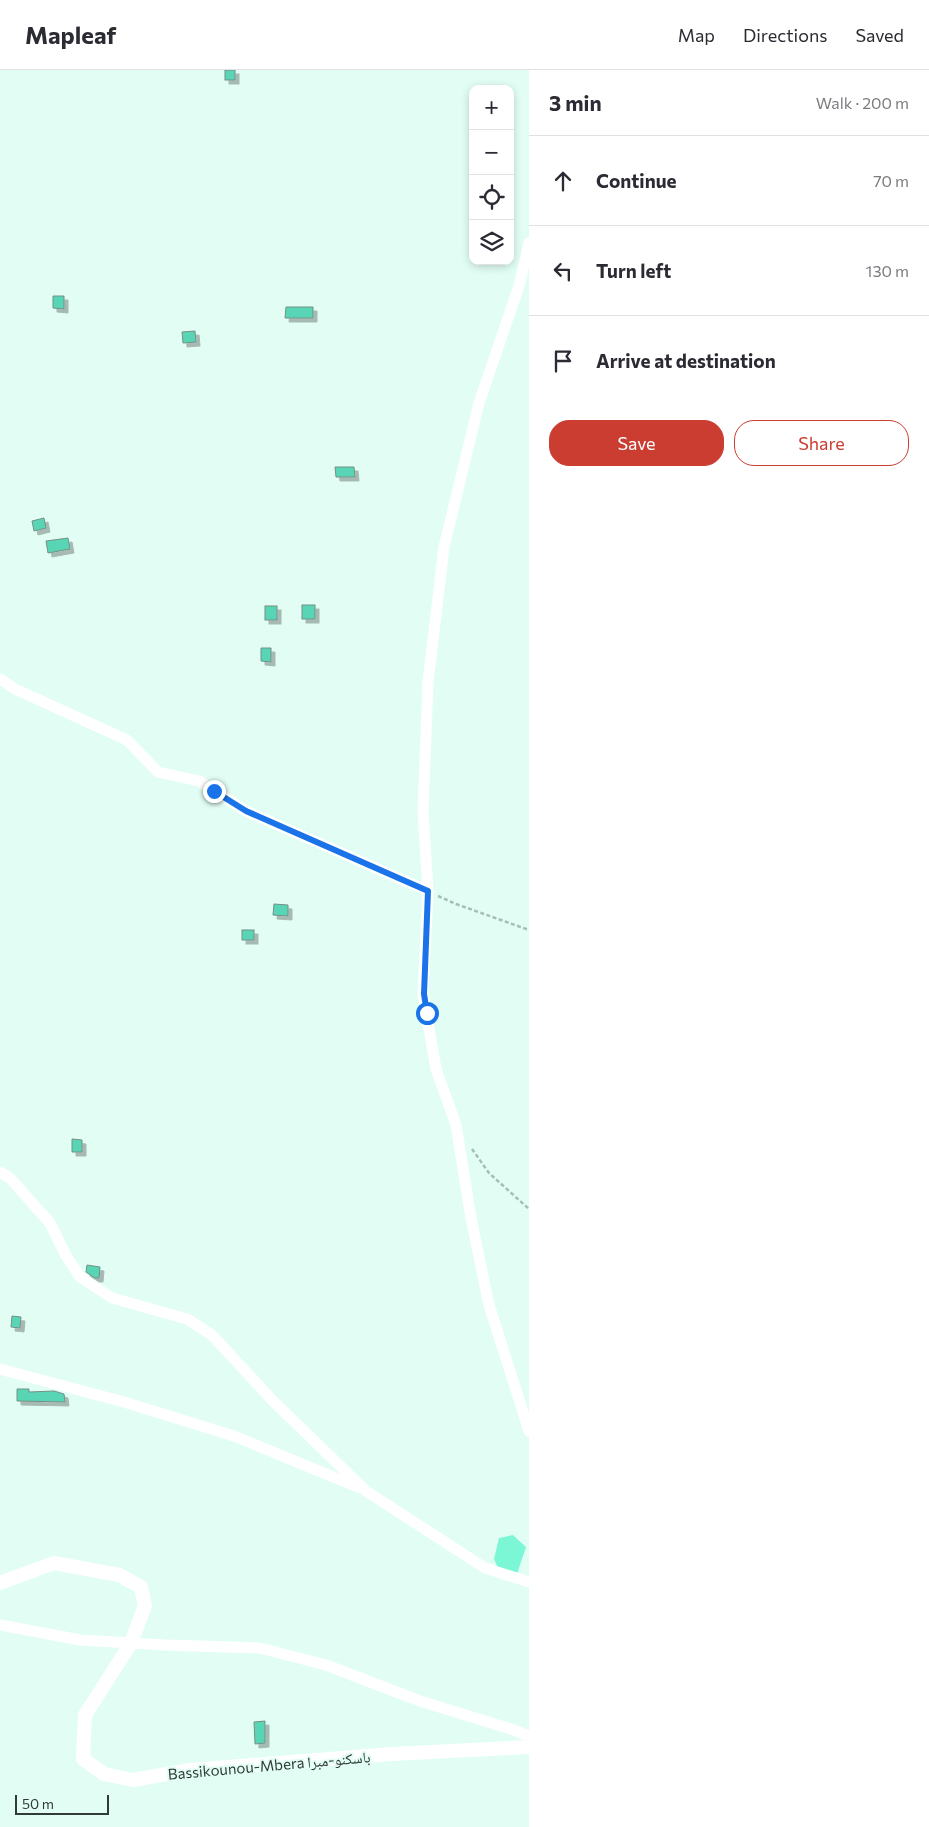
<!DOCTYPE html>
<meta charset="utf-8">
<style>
:root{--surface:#fff;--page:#f7f7f7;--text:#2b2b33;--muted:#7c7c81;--line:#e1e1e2;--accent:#ca3d30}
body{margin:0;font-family:Commissioner,"Noto Naskh Arabic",sans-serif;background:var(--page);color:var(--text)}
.controls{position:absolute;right:15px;top:15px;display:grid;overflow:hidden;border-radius:10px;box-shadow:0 2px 8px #0003}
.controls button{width:45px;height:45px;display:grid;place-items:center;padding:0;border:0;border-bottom:1px solid var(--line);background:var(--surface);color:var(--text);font:25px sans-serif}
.scale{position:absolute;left:15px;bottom:12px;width:94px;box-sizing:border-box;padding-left:5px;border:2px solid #303b37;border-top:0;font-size:14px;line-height:18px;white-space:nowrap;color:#303b37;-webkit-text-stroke:4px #e2fef4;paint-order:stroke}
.stop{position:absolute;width:15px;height:15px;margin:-11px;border:4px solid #1a73e8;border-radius:50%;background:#fff}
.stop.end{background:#1a73e8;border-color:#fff;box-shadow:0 1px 5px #0008}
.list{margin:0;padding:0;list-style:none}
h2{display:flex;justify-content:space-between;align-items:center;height:65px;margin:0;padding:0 20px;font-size:21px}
h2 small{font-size:16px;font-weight:400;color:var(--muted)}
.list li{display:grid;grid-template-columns:32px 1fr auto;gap:15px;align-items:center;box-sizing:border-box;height:90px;padding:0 20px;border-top:1px solid var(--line)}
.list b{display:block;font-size:19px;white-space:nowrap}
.list em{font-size:16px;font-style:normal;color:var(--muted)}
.actions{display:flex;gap:10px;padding:15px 20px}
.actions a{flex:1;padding:11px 0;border:1px solid var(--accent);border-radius:20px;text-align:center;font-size:18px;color:var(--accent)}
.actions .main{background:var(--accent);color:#fff}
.icon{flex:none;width:28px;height:28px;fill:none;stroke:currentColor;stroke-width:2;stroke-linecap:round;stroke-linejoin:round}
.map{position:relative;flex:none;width:529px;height:1757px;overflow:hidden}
header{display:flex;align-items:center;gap:30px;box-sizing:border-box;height:70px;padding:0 25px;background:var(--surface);border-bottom:1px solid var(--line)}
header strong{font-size:24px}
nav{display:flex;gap:28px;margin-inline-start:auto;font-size:18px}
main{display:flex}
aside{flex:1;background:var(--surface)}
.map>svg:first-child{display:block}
.water{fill:#7cf7d5}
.building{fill:#58d5b5;stroke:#758f86;filter:url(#shadow)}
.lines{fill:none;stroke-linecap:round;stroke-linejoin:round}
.path{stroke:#a7bdb5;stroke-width:2.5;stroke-dasharray:4 2.5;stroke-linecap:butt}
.minor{stroke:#fff;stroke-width:11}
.tertiary{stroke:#fff;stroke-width:14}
.route{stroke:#1a73e8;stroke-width:6}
.labels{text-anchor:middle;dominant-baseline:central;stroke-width:4;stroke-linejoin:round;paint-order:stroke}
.street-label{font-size:15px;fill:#303b37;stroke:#e2fef4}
</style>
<header>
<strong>Mapleaf</strong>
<nav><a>Map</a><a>Directions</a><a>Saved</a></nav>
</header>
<main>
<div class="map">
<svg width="529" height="1757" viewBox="0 0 529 1757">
<defs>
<filter id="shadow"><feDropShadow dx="4" dy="4" stdDeviation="0" flood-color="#0004"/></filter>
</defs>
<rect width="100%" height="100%" fill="#e2fef4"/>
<path class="water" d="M513 1465 526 1477 517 1504 498 1498 494 1489 499 1468Z"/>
<g class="building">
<rect x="225" y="0" width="10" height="10"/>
<path d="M53 226H64V239L53 238Z"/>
<path d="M286 237H313V248H285Z"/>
<path d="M195 261 196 272 183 273 182 262Z"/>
<path d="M335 397H354L355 407H336Z"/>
<path d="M44 448 46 458 34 461 32 451Z"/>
<path d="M68 468 70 479 48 483 46 471Z"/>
<rect x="302" y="535" width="13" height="14"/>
<rect x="265" y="536" width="12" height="14"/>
<path d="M261 578H271V592L261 591Z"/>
<path d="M274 834 288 835V846L273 845Z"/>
<rect x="242" y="860" width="12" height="10"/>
<path d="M72 1069 82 1070V1082H72Z"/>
<path d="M87 1195 100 1197 99 1208H95L86 1202Z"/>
<path d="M12 1246 21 1247 20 1258 11 1257Z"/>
<path d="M17 1319H29V1322L54 1321 64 1324 65 1332 17 1331Z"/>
<path d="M265 1651V1673L255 1674 254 1652Z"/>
</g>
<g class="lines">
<g class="path">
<path d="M438 826 456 834 529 860"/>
<path d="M472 1079 489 1103 529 1139"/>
</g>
<g class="minor">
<path d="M529 173 519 216 479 333 444 477 428 612 423 742 428 821 423 924 436 999 456 1055 471 1148 489 1235 529 1361"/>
<path d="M0 609 15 619 127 670 158 702 199 711 246 741 428 821"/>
<path d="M0 1102 10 1108 50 1153 65 1184 80 1207 112 1228 187 1249 212 1265 273 1331 366 1421 485 1498 529 1512"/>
<path d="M0 1299 124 1332 234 1366 360 1418"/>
<path d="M0 1555 80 1570 165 1575 260 1578 326 1595 420 1631 511 1659 529 1666"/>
</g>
<path class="tertiary" d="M0 1513 54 1493 119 1505 141 1517 145 1536 131 1573 85 1645 83 1689 104 1704 133 1710 190 1700 392 1684 529 1677"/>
</g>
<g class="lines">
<path class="route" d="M214 721 246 741 428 821 424 924 427 943"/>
</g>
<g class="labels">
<g class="street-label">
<text transform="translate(269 1695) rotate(-5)">Bassikounou-Mbera باسكنو-مبرا</text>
</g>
</g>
</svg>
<div class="controls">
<button>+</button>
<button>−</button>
<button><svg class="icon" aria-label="locate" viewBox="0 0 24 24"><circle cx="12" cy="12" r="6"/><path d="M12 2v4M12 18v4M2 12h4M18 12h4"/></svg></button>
<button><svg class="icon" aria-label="layers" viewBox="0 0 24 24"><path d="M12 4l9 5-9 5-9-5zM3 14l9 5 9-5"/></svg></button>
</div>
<div class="scale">50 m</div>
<div class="stop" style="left:427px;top:943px"></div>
<div class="stop end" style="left:214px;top:721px"></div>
</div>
<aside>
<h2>3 min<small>Walk · 200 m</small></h2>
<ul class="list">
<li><svg class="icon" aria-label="ahead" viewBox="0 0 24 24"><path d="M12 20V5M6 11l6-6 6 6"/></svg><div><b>Continue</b></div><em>70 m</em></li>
<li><svg class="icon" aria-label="left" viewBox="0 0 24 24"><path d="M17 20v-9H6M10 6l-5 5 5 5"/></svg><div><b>Turn left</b></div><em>130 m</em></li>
<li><svg class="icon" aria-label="arrive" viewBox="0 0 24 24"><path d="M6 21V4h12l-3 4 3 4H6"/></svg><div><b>Arrive at destination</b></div></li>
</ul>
<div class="actions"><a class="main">Save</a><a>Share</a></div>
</aside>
</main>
